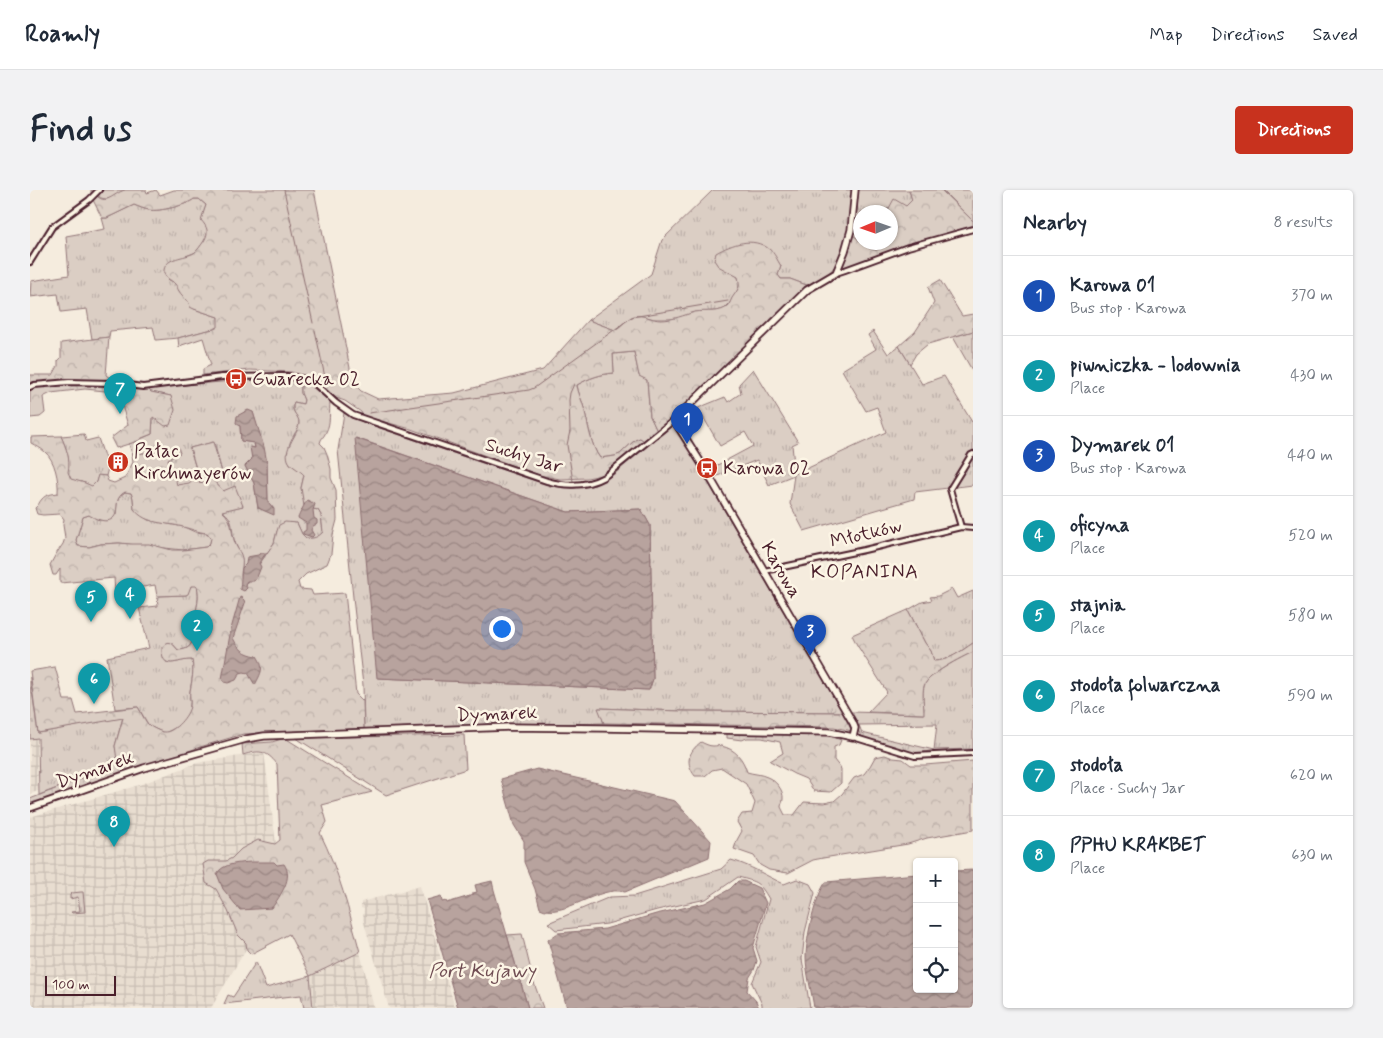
<!DOCTYPE html>
<meta charset="utf-8">
<style>
:root{--surface:#fff;--page:#f2f2f3;--text:#1f2937;--muted:#747a83;--line:#e0e1e3;--accent:#c8321e}
body{margin:0;font-family:Mynerve,sans-serif;background:var(--page);color:var(--text)}
.controls{position:absolute;right:15px;bottom:15px;display:grid;overflow:hidden;border-radius:5px;box-shadow:0 1px 4px #0004}
.controls button{width:45px;height:45px;display:grid;place-items:center;padding:0;border:0;border-bottom:1px solid var(--line);background:var(--surface);color:var(--text);font:25px sans-serif}
.compass{position:absolute;left:823px;top:15px;width:45px;height:45px;border-radius:50%;background:var(--surface);box-shadow:0 1px 4px #0004;rotate:268deg}
.scale{position:absolute;left:15px;bottom:12px;width:71px;box-sizing:border-box;padding-left:5px;border:2px solid #4a1f2b;border-top:0;font-size:14px;line-height:18px;white-space:nowrap;color:#4a1f2b;-webkit-text-stroke:4px #fcf5e5;paint-order:stroke}
.you{position:absolute;left:471px;top:438px;width:18px;height:18px;margin:-12px;border:4px solid #fff;border-radius:50%;background:#1a73e8;box-shadow:0 0 0 8px #1a73e833}
.badge{display:grid;place-items:center;width:32px;height:32px;border-radius:50%;background:var(--accent);color:#fff;font-size:16px;font-weight:700}
.pin{position:absolute;translate:-50% -41px;filter:drop-shadow(0 1px 2px #0008)}
.pin::after{content:'';position:absolute;top:26px;width:18px;height:15px;background:inherit;clip-path:polygon(0 0,100% 0,50% 100%)}
.list{margin:0;padding:0;list-style:none}
h2{display:flex;justify-content:space-between;align-items:center;height:65px;margin:0;padding:0 20px;font-size:21px}
h2 small{font-size:16px;font-weight:400;color:var(--muted)}
.list li{display:grid;grid-template-columns:32px 1fr auto;gap:15px;align-items:center;box-sizing:border-box;height:80px;padding:0 20px;border-top:1px solid var(--line)}
.list b{display:block;font-size:19px;white-space:nowrap}
.list p{margin:0;font-size:16px;white-space:nowrap;color:var(--muted)}
.list em{font-size:16px;font-style:normal;color:var(--muted)}
.icon{flex:none;width:28px;height:28px;fill:none;stroke:currentColor;stroke-width:2;stroke-linecap:round;stroke-linejoin:round}
.map{position:relative;flex:none;width:943px;height:818px;overflow:hidden;border-radius:5px}
header{display:flex;align-items:center;gap:30px;box-sizing:border-box;height:70px;padding:0 25px;background:var(--surface);border-bottom:1px solid var(--line)}
header strong{font-size:24px}
nav{display:flex;gap:28px;margin-inline-start:auto;font-size:18px}
.intro{display:flex;align-items:center;justify-content:space-between;box-sizing:border-box;height:120px;padding:0 30px}
h1{margin:0;font-size:35px}
.button{padding:12px 22px;border-radius:5px;background:var(--accent);color:#fff;font-size:18px;font-weight:700}
main{display:flex;gap:30px;padding:0 30px}
aside{flex:1;background:var(--surface);border-radius:5px;box-shadow:0 1px 4px #0004}
.map>svg:first-child{display:block}
.industrial{fill:url(#industrial-grid)}
.grass{fill:url(#grass-tufts);stroke:#927678;fill-rule:evenodd}
.forest{fill:url(#forest-crowns);stroke:#927678;fill-rule:evenodd}
.garden{fill:#dbcec4;stroke:#927678}
.water{fill:url(#water-waves);stroke:#8c6e70}
.lines{fill:none;stroke-linecap:round;stroke-linejoin:round}
.stream{stroke:#8c6e70;stroke-width:1}
.street-casing{stroke:#4a1f2b;stroke-width:8}
.secondary-casing{stroke:#4a1f2b;stroke-width:9}
.street{stroke:#fcf5e5;stroke-width:4}
.secondary{stroke:#fcf5e5;stroke-width:5.5}
.labels{text-anchor:middle;dominant-baseline:central;stroke-width:5;stroke-linejoin:round;paint-order:stroke}
.poi-label{font-size:19px;fill:#4a1f2b;stroke:#fcf5e5;text-anchor:start}
.street-label{font-size:19px;fill:#4a1f2b;stroke:#fcf5e5}
.neighbourhood-label{font-size:20px;letter-spacing:1px;fill:#4a1f2b;stroke:#fcf5e5}
.water-label{font-size:20px;font-style:italic;fill:#704d53;stroke:#fcf5e5}
</style>
<header>
<strong>Roamly</strong>
<nav><a>Map</a><a>Directions</a><a>Saved</a></nav>
</header>
<div class="intro"><h1>Find us</h1><a class="button">Directions</a></div>
<main>
<div class="map">
<svg width="943" height="818" viewBox="0 0 943 818">
<defs>
<pattern id="industrial-grid" width="8" height="8" patternUnits="userSpaceOnUse" patternTransform="scale(1.25)"><rect width="8" height="8" fill="#e8ddd0"/><path d="M0 4h8M4 0v8" fill="none" stroke="#c8bdb3"/></pattern>
<pattern id="grass-tufts" width="24" height="20" patternUnits="userSpaceOnUse" patternTransform="scale(1.25)"><rect width="24" height="20" fill="#dbcec4"/><path d="M3 7l-1-3M5 7V3M7 7l1-3M15 17l-1-3M17 17v-4M19 17l1-3" fill="none" stroke="#bdb0a9"/></pattern>
<pattern id="forest-crowns" width="20" height="18" patternUnits="userSpaceOnUse" patternTransform="scale(1.25)"><rect width="20" height="18" fill="#dbcec4"/><path d="M2 6a3 3 0 1 1 6 0M12 15a3 3 0 1 1 6 0" fill="none" stroke="#bdb0a9"/></pattern>
<pattern id="water-waves" width="16" height="10" patternUnits="userSpaceOnUse" patternTransform="scale(1.25)"><rect width="16" height="10" fill="#b8a39e"/><path d="M0 5q4-4 8 0t8 0" fill="none" stroke="#988481"/></pattern>
</defs>
<rect width="100%" height="100%" fill="#f5ecde"/>
<filter id="ink" filterUnits="userSpaceOnUse"><feTurbulence type="fractalNoise" baseFrequency=".02" numOctaves="2"/><feDisplacementMap in="SourceGraphic" scale="10" xChannelSelector="R" yChannelSelector="G"/><feConvolveMatrix kernelMatrix="1 2 1 2 8 2 1 2 1" color-interpolation-filters="sRGB"/></filter>
<g filter="url(#ink)">
<g class="industrial">
<path d="M7 548 8 601 0 604V549Z"/>
<path d="M234 562 246 654 253 697 181 818H0V627L109 595 167 573Z"/>
<path d="M390 696 425 818H359L333 729 334 719 331 718V712Z"/>
<path d="M330 762 344 818H283L280 786Z"/>
</g>
<g class="grass">
<path d="M71 0H95C86 5 76 14 67 5Z"/>
<path d="M683 0H823C820 26 818 65 798 84 793 89 785 93 779 96L760 89H751L748 85 751 76 747 70 702 83 708 87 710 94 707 101 699 114 694 119 687 121 666 122 645 129H624L617 127 597 131 591 136 585 140 558 130 621 84 632 50Z"/>
<path d="M828 0H879L882 10 876 16 858 19 859 22H831L830 51 822 44 827 20Z"/>
<path d="M911 0H943V31L914 2Z"/>
<path d="M164 9H169L176 15 175 21 173 25 178 39V44L173 53 166 62 156 66 134 82 136 87 139 90 144 92 147 96 149 101 159 112 164 119 188 127 189 137 184 139 174 141 148 148 126 150 123 137 80 141 79 147 62 149 57 119 31 122 28 104 0 107 1 91 39 85 36 46 75 39 72 28H77L104 15C109 17 114 19 119 20 129 22 157 15 164 9Z"/>
<path d="M843 141 858 164 869 156 892 194 914 186 942 232 943 231V295L885 302 884 309 774 341 760 314 764 285 739 295 727 270 685 287 680 279 723 256 715 242 690 256 668 218 695 207 698 212 711 203 709 194 723 179 768 252 762 255 765 284 856 242 847 217 836 221 812 180 846 159 838 145Z"/>
<path d="M943 141V182L923 147Z"/>
<path d="M604 162 609 185 617 190 620 226 627 241 614 251 610 248 605 250 590 264 585 266 570 268C561 257 558 233 554 218 552 210 548 203 547 195 559 188 571 184 584 183L583 164Z"/>
<path d="M216 190 236 191 269 190 277 195 271 197V203L274 210 273 214 264 212C260 223 267 222 269 231 270 239 262 246 260 253 258 259 260 268 260 274L271 281 274 285 271 298 279 318 288 320 291 325 293 342C288 348 284 349 276 348L272 344 267 333 247 341 244 353 215 395C208 387 213 381 212 372 211 363 206 357 204 349 202 343 203 335 200 329 198 325 195 323 191 320L213 316 193 301 182 289 193 286 184 252 160 258 170 293 147 295 136 282 138 269 148 258 128 262 102 264 99 254 122 244 123 226 141 206 121 202 117 198ZM223 222 237 273 238 312 244 319 228 318 224 293 215 276 222 269 221 257 225 258 224 253 211 251 210 236Z"/>
<path d="M314 223 335 233 520 296 544 298 565 295 583 285 644 234 812 522 651 521 569 518 574 533 334 539 333 495 324 417 308 260ZM326 248 538 322 611 319 620 335 623 489 619 500 348 488Z"/>
<path d="M54 244 56 251 68 248 78 278 76 286H68L66 292 62 297 55 293 41 290 37 282C41 269 36 258 31 246Z"/>
<path d="M95 302 101 303 103 308 104 319 118 330 154 337 165 342 177 343 181 348 180 353 176 357 153 360 89 353 71 354 59 357 48 356 46 350 53 327 59 325 70 330 86 324C87 315 86 307 95 302Z"/>
<path d="M164 395 167 396C170 407 167 418 164 428 161 441 169 460 148 460 144 455 141 450 134 455L136 472C145 475 152 469 162 470 165 480 161 492 160 502 159 507 161 510 160 515 160 528 146 539 134 543L119 536 108 517 85 519 77 467 119 458 109 418 128 416 127 406 156 405 161 396Z"/>
<path d="M922 399 927 408 943 401V453C931 461 919 471 904 471L901 461 895 453 878 420 892 412 902 410 900 407 908 406Z"/>
<path d="M943 462V559L904 560 885 564 835 549 830 544 826 536 828 534 821 522 893 524C893 515 892 504 894 496 897 485 932 467 943 462ZM907 534 904 560 832 543 829 535Z"/>
<path d="M0 487 8 543 93 527 85 556 88 570 53 588 9 605 8 548 0 549Z"/>
<path d="M701 670C720 675 736 686 754 694L767 689 780 694 785 703 775 742 772 769 780 818H732V814L722 793 731 772 726 757 739 709C729 692 727 692 708 687L676 709 627 720 577 734 526 740 518 733 580 707 604 706 691 679Z"/>
<path d="M51 702H53L55 722 42 723 41 722 50 721 48 707 40 709V705L42 703Z"/>
<path d="M226 772 236 798 280 786 283 818H274L271 805 194 814 198 805 203 807Z"/>
</g>
<g class="forest">
<path d="M61 0H68L65 4C76 17 83 3 95 0 101 0 109 0 116 0L117 3 126 0 130 5 144 0H284L323 193 331 201 348 209 424 203 513 180 558 130 585 140C592 136 597 128 604 126 613 124 622 130 631 130 643 130 654 125 665 122 676 120 691 124 699 115 700 113 701 110 702 108 708 99 711 98 708 87L688 76 684 70 686 63C702 54 723 46 739 59 745 63 747 70 751 76L748 85 751 89H760L779 96 656 215 627 241 620 226 617 190 609 186 604 162 583 164 584 183C571 184 559 188 547 195 548 203 552 210 554 218 558 233 561 257 570 268L585 266 590 264 605 250 610 248 614 251 572 285 557 288 530 289 509 285 381 239 333 226 331 222 315 211 306 208 281 188 261 182 220 180 173 185V179L181 175 173 148 152 155 149 158 148 148 174 141 184 139 188 137V127L164 119 160 117C159 109 153 108 149 101 146 96 149 99 145 94 141 89 133 88 134 80 136 67 155 68 164 63 168 60 171 55 174 51 179 42 178 38 171 30L176 15 169 9H164C157 15 129 22 119 20 114 19 109 17 104 15L77 28H72L61 6Z"/>
<path d="M879 0H911L943 31V37L817 79H811V75L822 44 830 51 831 52 833 53 839 58 846 60 858 55 859 53 861 52 862 35 861 22H859L858 20 864 9 876 16 882 10Z"/>
<path d="M910 90 932 126 943 124V141L898 154 886 164 880 174 869 156 885 142 904 113 898 97Z"/>
<path d="M79 147 76 185 87 193 97 197 117 198 121 202 141 206 145 220 140 235 135 236 123 227 122 244 112 248 108 251 86 258 81 248 98 235 92 216 85 202 55 199 21 203 13 207 15 223 10 227 0 228V185H23L28 176V171L31 168V153Z"/>
<path d="M277 195 281 196 300 212C299 222 301 233 296 242 294 247 291 248 290 253L294 257 297 264 301 279V288L306 300 307 330 303 345 301 364 297 374 276 384 268 392 270 399 281 400 283 405 315 403 326 504 333 511 334 539 293 540 213 544 170 557 0 616V609L53 588 87 570 85 556 93 528 8 543 0 481 25 477 34 510H43L47 524 108 517C111 522 115 532 120 536 123 538 131 542 134 542 144 543 159 525 160 516 161 511 159 506 160 501 162 492 164 479 162 470 148 469 131 483 132 457 140 448 142 454 148 460 169 460 161 440 164 428 167 418 170 407 167 396H161L158 404 156 405 127 406 125 395 95 400V402L85 404 84 388 30 393V379L26 385H23L20 375 26 364 33 354 35 348 33 335 34 329 30 324 13 325 7 324 5 318C9 315 9 312 12 309 16 304 23 304 28 303 29 291 25 270 15 262 11 258 6 256 1 253V247L31 246C36 258 41 269 38 282L41 289 55 293 62 296 66 292 68 285 76 286 78 291 84 293 95 288 103 272 102 264 128 262 148 257 150 263 138 269 140 277 136 282 145 287 147 295 159 293 163 290 170 293 182 289 193 301 205 296 213 316 192 321C204 331 200 340 205 353 207 359 211 362 212 368 214 378 207 386 215 395L244 353 247 341 249 335 255 332 267 333 272 344 276 348C284 349 288 347 293 342L291 325 288 320 279 318 274 316 271 298 274 285C270 280 262 277 259 272 252 259 267 247 269 234 270 225 260 224 264 212L273 214 274 210 271 203V196ZM95 302 101 303 103 308 104 319C116 335 136 332 153 337 162 339 167 342 177 343L181 348 180 353 176 357 153 360H142L119 354H101L89 353 71 354 59 357 48 356 46 350 53 327 59 325C67 330 82 336 86 323 88 314 85 308 95 302Z"/>
<path d="M878 420 895 453 901 461 904 471C919 471 931 461 943 453V462C932 467 898 484 894 496 892 504 894 515 894 524L838 522 857 502 827 455 822 445Z"/>
<path d="M568 518 651 521 812 522 822 541 804 537 574 533Z"/>
<path d="M697 543 798 545 811 550 809 555 804 557V570L811 579V593L801 602 784 601 776 589 764 584 740 571 753 563 750 552 732 548H717L712 550 697 548Z"/>
<path d="M434 545 436 579 356 605 266 548Z"/>
<path d="M255 548 342 602 292 615 297 632 290 643C309 681 319 721 330 762L280 786 259 744 221 764 217 760 216 753 208 745 198 721 186 699 176 693 173 674 178 671H196L202 668 211 659 228 650 245 654 250 650 247 574C236 560 229 560 213 565L212 554 242 552Z"/>
<path d="M671 552C675 554 679 556 683 556 687 556 688 555 691 556 706 559 713 569 717 582 723 584 731 584 737 587 745 590 754 600 753 609 753 612 751 614 751 617L755 625H764L774 612 794 613 804 611 812 604 824 588 834 584 840 576 845 567 855 565 863 568 873 569 881 575H895L943 571V640L897 648 878 654 793 668 783 670 758 683 739 680 730 675 724 666 704 659 707 650 712 641 707 632 712 624 722 623 725 613 716 594 692 578 682 580 675 586H665C655 573 658 562 671 552Z"/>
<path d="M492 744 504 793 513 818H498L477 745Z"/>
</g>
<path class="garden" d="M183 252 193 286 170 292 160 258Z"/>
<g class="water">
<path d="M218 220 223 222 234 257 237 273 238 312 244 319V325L228 318 224 293 215 276 222 269 220 257 225 258 224 253 211 251 210 236 206 233 207 226Z"/>
<path d="M325 248 538 322 611 319 620 335 623 489 619 500 347 488Z"/>
<path d="M277 310 285 314 283 320 284 328 287 330V334L283 336 281 340 284 345 282 347 273 344V342L276 340V333L268 328C269 325 275 313 277 310Z"/>
<path d="M231 363H236L229 373 231 377 227 387 224 391H217L215 394 217 398 214 401 210 399C211 391 211 386 212 378L216 374 217 367 228 365Z"/>
<path d="M210 407 212 408 214 410 215 413 203 448C209 460 215 464 227 466 235 478 231 483 225 495L218 483 214 482 210 483 206 490 198 493 194 492 192 489 201 439Z"/>
<path d="M507 579 645 611 681 651 679 667 595 702C569 694 533 730 510 718L505 699 494 672V651L484 635 471 589Z"/>
<path d="M221 672H244L247 675 254 674C264 688 250 705 242 718L210 720 193 699 187 684C192 673 211 673 221 672Z"/>
<path d="M943 680V818H784C782 803 776 782 776 767 776 749 785 706 796 692L887 684V799H924V681Z"/>
<path d="M462 691 464 700 498 818H428L399 717 397 710 411 706 412 712 416 711 417 713 443 705V703L447 702 445 695Z"/>
<path d="M708 691H714L729 698 736 713 723 758 727 771 724 780 719 788 717 801 726 811 729 818H537L518 750 528 743 575 739 626 724 675 713 700 699Z"/>
</g>
<g class="lines">
<g class="stream">
<path d="M254 0 283 133"/>
<path d="M285 140 296 192 302 195"/>
<path d="M339 223 499 200 504 198 602 127 698 111"/>
<path d="M543 291 537 255 540 241 539 210 540 203 544 194"/>
</g>
<g class="street-casing">
<g id="street">
<path d="M0 72 22 37 59 10 69 0"/>
<path d="M806 83 815 80 878 57 943 39"/>
<path d="M0 197 4 195 39 192 82 193 113 197 192 187 257 186 275 189 283 192 306 213 323 225 517 291C535 296 556 297 574 287L644 230"/>
<path d="M931 337 920 299 941 265 943 264"/>
<path d="M734 381 834 360 931 337 943 338"/>
<path d="M823 547 885 566 943 563"/>
</g>
</g>
<g class="secondary-casing">
<path id="secondary" d="M0 618 114 578 216 549 234 546 480 537 572 538 799 542 823 547 825 538 823 533 675 279 644 230 777 100 806 83 815 61 821 40 825 0"/>
</g>
<use href="#street" class="street"/>
<use href="#secondary" class="secondary"/>
</g>
</g>
<defs>
<g id="bus-disc" transform="scale(1.125)"><circle r="9.5" fill="#c8321e" stroke="#fcf5e5"/><path d="M-5-6H5V4H4V6H2V4H-2V6H-4V4H-5ZM-3.5-4V0h7V-4ZM-3.5 1.2v1.5H-2V1.2ZM2 1.2v1.5H3.5V1.2Z" fill="#fff"/></g>
<g id="building-disc" transform="scale(1.125)"><circle r="9.5" fill="#c8321e" stroke="#fcf5e5"/><path d="M-4-6H4V6H1V3H-1V6H-4ZM-2.5-4.3h1.7v1.8h-1.7ZM.8-4.3h1.7v1.8H.8ZM-2.5-1h1.7V.8h-1.7ZM.8-1h1.7V.8H.8Z" fill="#fff"/></g>
</defs>
<g fill-rule="evenodd">
<use href="#bus-disc" x="206" y="189"/>
<use href="#building-disc" x="88" y="272"/>
<use href="#bus-disc" x="677" y="278"/>
</g>
<g class="labels">
<g class="poi-label">
<text x="222" y="189">Gwarecka 02</text>
<text x="104" y="261">Pałac<tspan x="104" dy="22">Kirchmayerów</tspan></text>
<text x="693" y="278">Karowa 02</text>
</g>
<g class="street-label">
<text transform="translate(494 266) rotate(17)">Suchy Jar</text>
<text transform="translate(836 344) rotate(-13)">Młotków</text>
<text transform="translate(751 380) rotate(60)">Karowa</text>
<text transform="translate(467 524) rotate(-2)">Dymarek</text>
<text transform="translate(65 580) rotate(-19)">Dymarek</text>
</g>
<g class="neighbourhood-label">
<text x="835" y="382">KOPANINA</text>
</g>
<g class="water-label">
<text x="452" y="781">Port Kujawy</text>
</g>
</g>
</svg>
<div class="controls">
<button>+</button>
<button>−</button>
<button><svg class="icon" aria-label="locate" viewBox="0 0 24 24"><circle cx="12" cy="12" r="6"/><path d="M12 2v4M12 18v4M2 12h4M18 12h4"/></svg></button>
</div>
<svg class="compass" viewBox="-18 -18 36 36"><path d="M0-13l5 13h-10z" fill="#e53935"/><path d="M0 13l5-13h-10z" fill="#747a83"/></svg>
<div class="scale">100 m</div>
<div class="you"></div>
<div class="pin badge" style="left:657px;top:254px;background:#1a4fb4">1</div>
<div class="pin badge" style="left:167px;top:461px;background:#0f9aa8">2</div>
<div class="pin badge" style="left:780px;top:466px;background:#1a4fb4">3</div>
<div class="pin badge" style="left:100px;top:429px;background:#0f9aa8">4</div>
<div class="pin badge" style="left:61px;top:432px;background:#0f9aa8">5</div>
<div class="pin badge" style="left:64px;top:514px;background:#0f9aa8">6</div>
<div class="pin badge" style="left:90px;top:224px;background:#0f9aa8">7</div>
<div class="pin badge" style="left:84px;top:657px;background:#0f9aa8">8</div>
</div>
<aside>
<h2>Nearby<small>8 results</small></h2>
<ul class="list">
<li><span class="badge" style="background:#1a4fb4">1</span><div><b>Karowa 01</b><p>Bus stop · Karowa</p></div><em>370 m</em></li>
<li><span class="badge" style="background:#0f9aa8">2</span><div><b>piwniczka - lodownia</b><p>Place</p></div><em>430 m</em></li>
<li><span class="badge" style="background:#1a4fb4">3</span><div><b>Dymarek 01</b><p>Bus stop · Karowa</p></div><em>440 m</em></li>
<li><span class="badge" style="background:#0f9aa8">4</span><div><b>oficyna</b><p>Place</p></div><em>520 m</em></li>
<li><span class="badge" style="background:#0f9aa8">5</span><div><b>stajnia</b><p>Place</p></div><em>580 m</em></li>
<li><span class="badge" style="background:#0f9aa8">6</span><div><b>stodoła folwarczna</b><p>Place</p></div><em>590 m</em></li>
<li><span class="badge" style="background:#0f9aa8">7</span><div><b>stodoła</b><p>Place · Suchy Jar</p></div><em>620 m</em></li>
<li><span class="badge" style="background:#0f9aa8">8</span><div><b>PPHU KRAKBET</b><p>Place</p></div><em>630 m</em></li>
</ul>
</aside>
</main>
